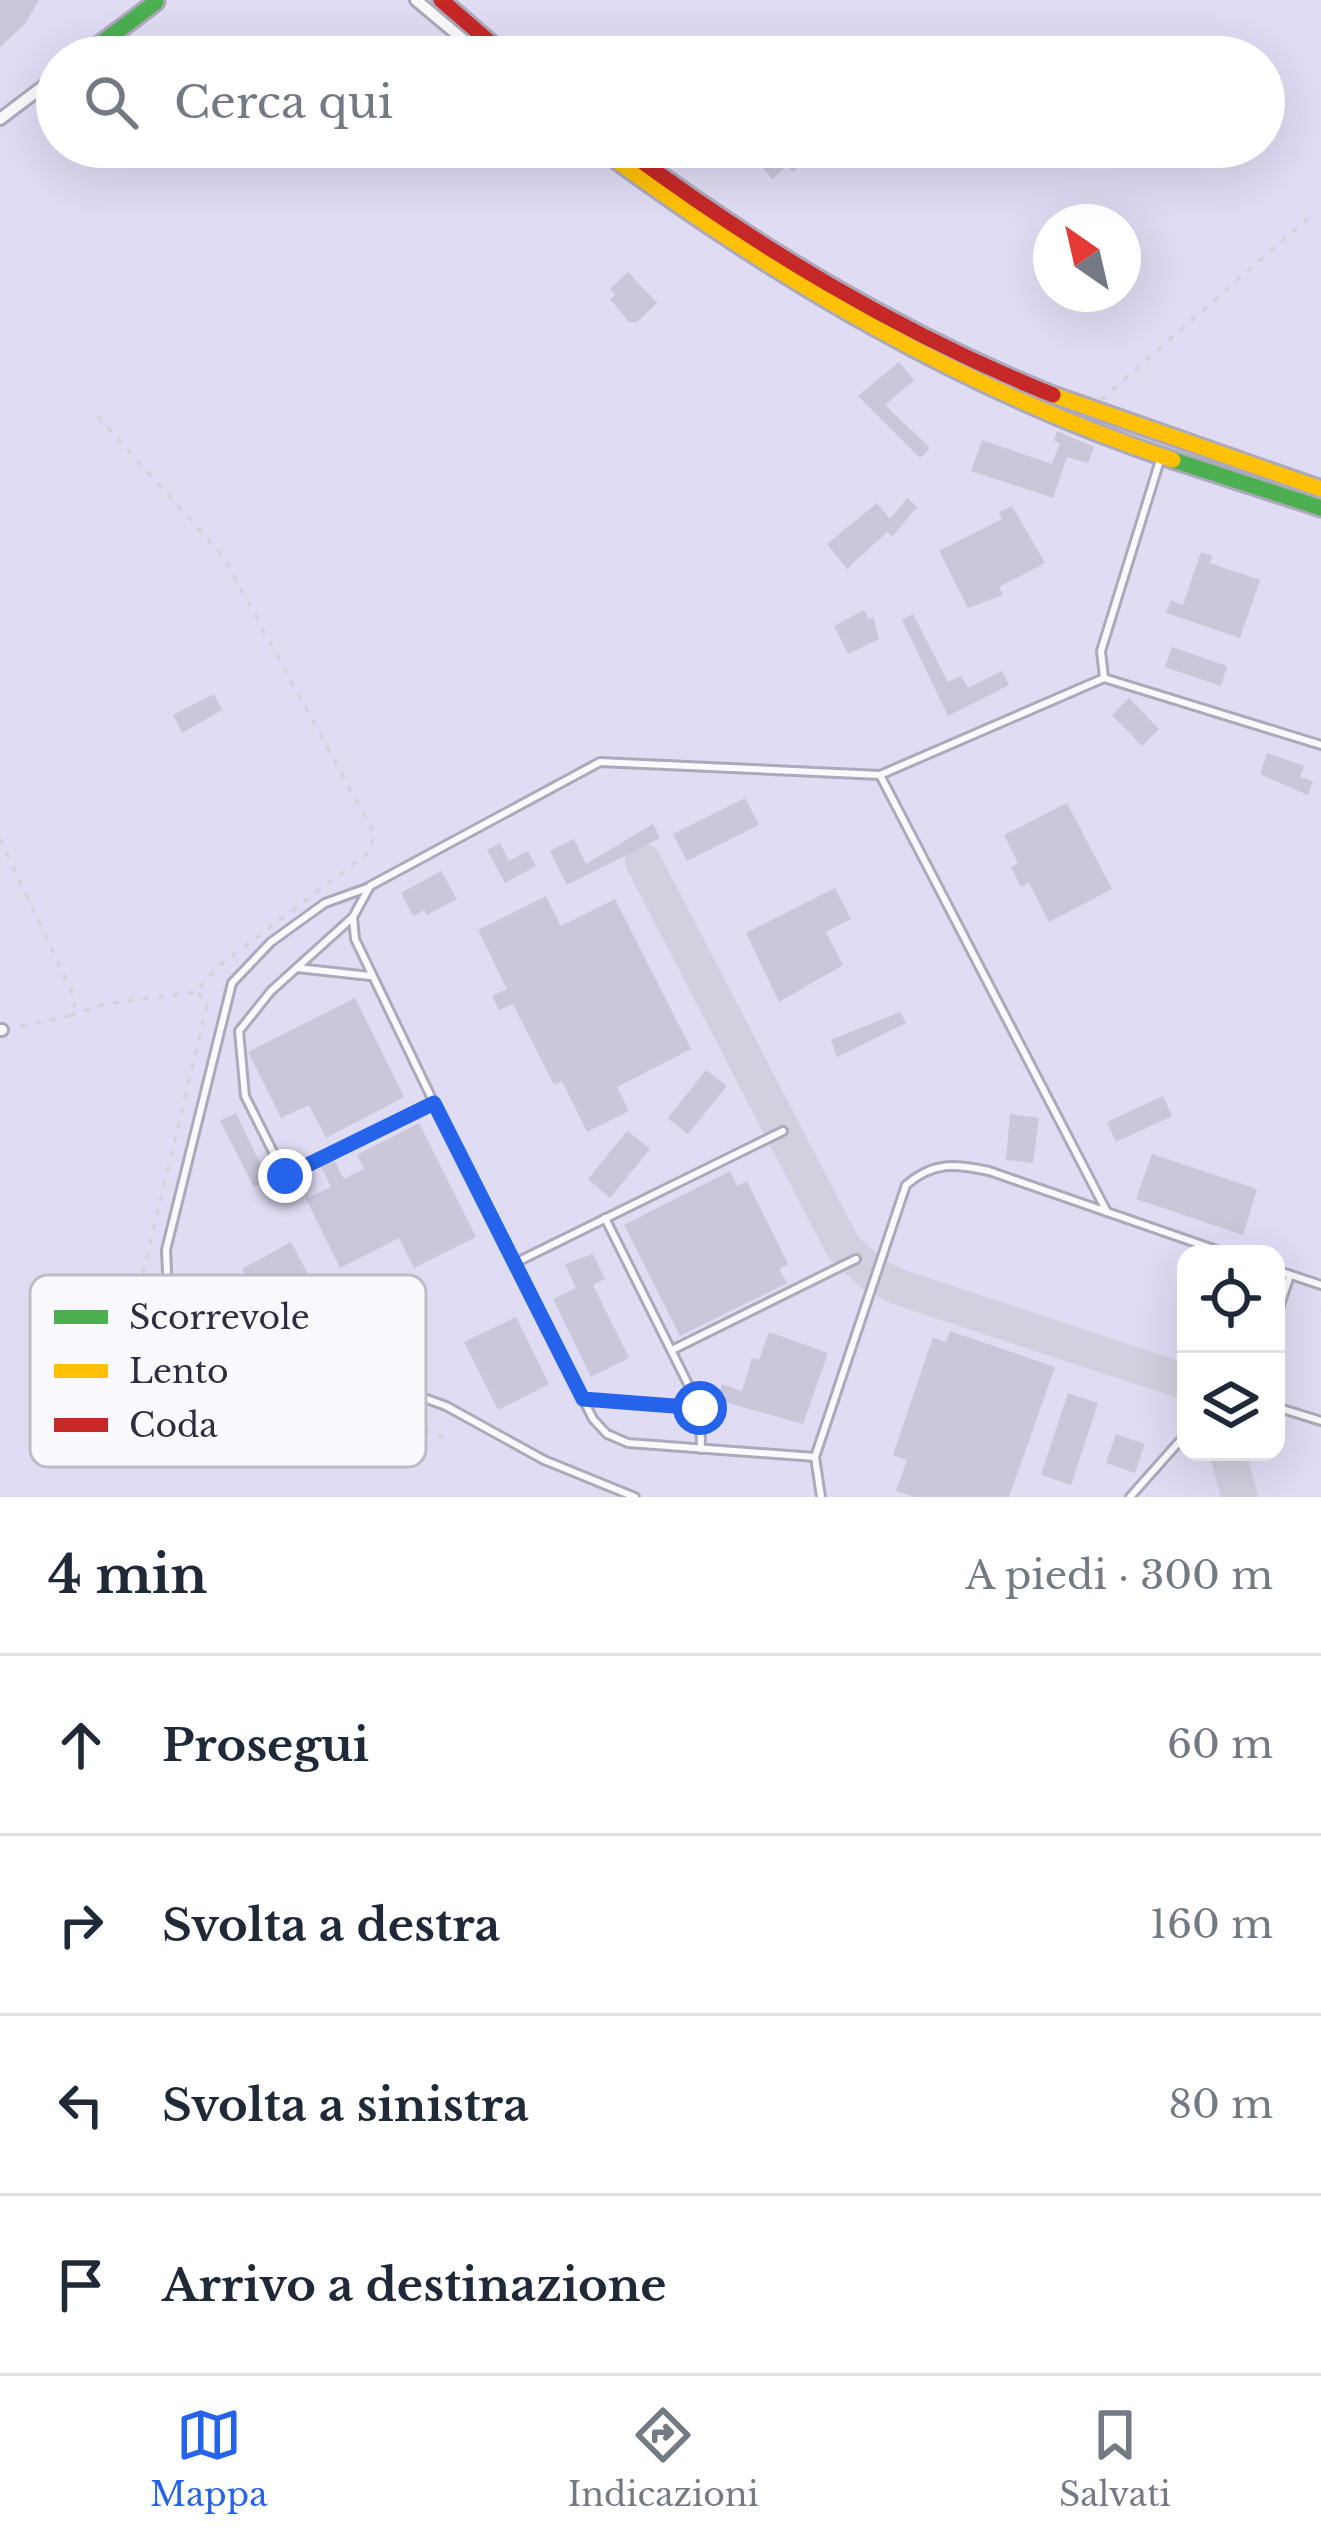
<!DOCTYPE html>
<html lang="it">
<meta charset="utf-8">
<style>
:root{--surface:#fff;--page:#f6f6f7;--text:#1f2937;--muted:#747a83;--line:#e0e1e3;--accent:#2563eb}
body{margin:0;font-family:"Libre Baskerville",serif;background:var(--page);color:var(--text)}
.controls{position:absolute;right:36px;bottom:36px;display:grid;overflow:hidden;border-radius:24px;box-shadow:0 12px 48px #0002}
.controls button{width:108px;height:108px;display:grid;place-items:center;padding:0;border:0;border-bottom:3px solid var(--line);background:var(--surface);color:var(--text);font:60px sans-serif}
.compass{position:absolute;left:1033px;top:204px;width:108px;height:108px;border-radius:50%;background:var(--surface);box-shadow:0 12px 48px #0002;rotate:326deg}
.stop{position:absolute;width:36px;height:36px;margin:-27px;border:9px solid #2563eb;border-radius:50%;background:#fff}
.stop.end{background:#2563eb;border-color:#fff;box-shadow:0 3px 12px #0008}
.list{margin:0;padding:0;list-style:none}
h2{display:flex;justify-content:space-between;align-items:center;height:156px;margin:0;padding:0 48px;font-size:51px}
h2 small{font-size:39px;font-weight:400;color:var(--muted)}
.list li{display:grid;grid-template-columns:78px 1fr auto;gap:36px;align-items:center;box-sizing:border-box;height:180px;padding:0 48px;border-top:3px solid var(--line)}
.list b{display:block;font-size:45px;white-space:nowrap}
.list em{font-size:39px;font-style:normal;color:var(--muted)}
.icon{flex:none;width:66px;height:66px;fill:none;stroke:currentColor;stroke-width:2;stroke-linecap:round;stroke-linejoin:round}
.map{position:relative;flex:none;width:1321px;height:1497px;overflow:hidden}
.search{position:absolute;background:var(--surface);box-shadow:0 12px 48px #0002;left:36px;right:36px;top:36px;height:132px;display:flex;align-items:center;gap:30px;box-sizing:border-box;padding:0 42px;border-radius:66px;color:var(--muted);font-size:45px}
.sheet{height:876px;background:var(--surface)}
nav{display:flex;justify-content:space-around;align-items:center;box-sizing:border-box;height:168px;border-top:3px solid var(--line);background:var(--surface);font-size:33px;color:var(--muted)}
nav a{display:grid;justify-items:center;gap:6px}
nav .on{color:var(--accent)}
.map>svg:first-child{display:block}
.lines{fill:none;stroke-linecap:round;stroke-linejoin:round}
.taxiway{stroke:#d2cfdf;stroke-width:36}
.building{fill:#c9c7d9}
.lane-casing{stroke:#aca9bb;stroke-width:12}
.street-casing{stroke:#aca9bb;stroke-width:16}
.fast-casing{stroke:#aca9bb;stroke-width:21}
.slow-casing{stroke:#aca9bb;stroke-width:21}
.jam-casing{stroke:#aca9bb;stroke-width:21}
.path{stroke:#d3d2d9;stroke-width:3;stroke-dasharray:6 9;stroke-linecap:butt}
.lane{stroke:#fafafd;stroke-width:6}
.street{stroke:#fafafd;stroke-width:10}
.fast{stroke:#4caf50;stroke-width:15}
.slow{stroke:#ffc107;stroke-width:15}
.jam{stroke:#c62828;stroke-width:15}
.route{stroke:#2563eb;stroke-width:15}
.key{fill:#faf9fe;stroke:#bdbcc4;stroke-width:3}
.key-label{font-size:33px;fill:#2f2c3d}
</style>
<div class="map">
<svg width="1321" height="1497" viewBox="0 0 1321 1497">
<rect width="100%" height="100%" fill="#e0dcf4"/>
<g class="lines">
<g class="taxiway">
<path d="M643 861 843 1247 874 1275 899 1287 1186 1382"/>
<path d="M1227 1452 1240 1497"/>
</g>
</g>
<g class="building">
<path d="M0 0H39L25 24 0 47Z"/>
<path d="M745 147H784L792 156 802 147H824L815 162 811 158 793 172 787 166 772 179Z"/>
<path d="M628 272 657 303 637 322H629L610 299 616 294 610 289Z"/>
<path d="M899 362 914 380 885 405 930 448 920 458 858 396Z"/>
<path d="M1057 431 1094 447 1088 463 1067 457 1053 498 971 471 982 440 1052 464 1060 443 1054 441Z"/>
<path d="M907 498 917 507 892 537 887 532 847 569 827 544 877 503 890 519Z"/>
<path d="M1012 506 1045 563 999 587 1003 595 968 608 939 551 1002 519 999 512Z"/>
<path d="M1201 552 1212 556 1210 563 1260 580 1240 638 1166 613 1171 600 1183 605Z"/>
<path d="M864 610 869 619 873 617 879 639 848 654 834 626Z"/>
<path d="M913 614 948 682 961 676 968 688 1002 671 1009 685 948 716 902 620Z"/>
<path d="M1172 647 1227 666 1221 686 1165 667Z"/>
<path d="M214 694 222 710 182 733 173 715Z"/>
<path d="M1129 698 1159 729 1142 746 1112 715Z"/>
<path d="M1267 753 1304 766 1300 777 1313 781 1308 795 1260 774Z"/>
<path d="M745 798 759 825 687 861 673 834Z"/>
<path d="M1067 803 1112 889 1049 922 1029 883 1021 887 1011 867 1018 863 1004 835Z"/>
<path d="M653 824 660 838 567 885 550 851 574 839 586 864Z"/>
<path d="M500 843 509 861 528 851 536 866 505 883 487 850Z"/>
<path d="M441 871 457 899 427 915 424 910 413 916 401 893Z"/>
<path d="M835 888 851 919 826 932 843 965 779 1002 746 933Z"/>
<path d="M546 896 561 926 615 899 691 1049 617 1087 629 1111 587 1132 562 1081 554 1085 513 1004 499 1010 492 996 507 989 478 930Z"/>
<path d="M355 998 404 1097 326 1138 309 1105 281 1118 248 1052Z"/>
<path d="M900 1012 906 1023 837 1057 831 1040Z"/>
<path d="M706 1070 727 1086 688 1134 668 1118Z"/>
<path d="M1163 1096 1172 1116 1116 1142 1107 1122Z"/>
<path d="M236 1113 268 1180 254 1187 220 1121Z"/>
<path d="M1010 1114 1039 1118 1033 1163 1006 1160Z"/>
<path d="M419 1123 476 1237 414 1268 399 1238 340 1268 306 1199 331 1187 321 1167 334 1160 344 1179 364 1169 357 1155Z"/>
<path d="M627 1131 650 1149 610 1198 588 1179Z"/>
<path d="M1152 1154 1257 1189 1243 1235 1136 1199Z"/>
<path d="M730 1171 737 1186 747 1181 788 1264 779 1269 787 1283 680 1336 624 1225Z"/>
<path d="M291 1242 321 1298 272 1325 242 1269Z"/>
<path d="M593 1254 605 1279 593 1285 629 1358 591 1377 553 1299 576 1288 565 1264Z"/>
<path d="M516 1317 549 1384 498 1410 464 1342Z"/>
<path d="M950 1331 1055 1367 1009 1497H914L896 1491 907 1460 893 1455 933 1337 946 1342Z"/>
<path d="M769 1332 828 1353 803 1424 717 1400 722 1384 742 1391 752 1358 759 1360Z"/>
<path d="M1068 1393 1098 1403 1071 1485 1041 1475Z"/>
<path d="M1116 1434 1145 1444 1135 1473 1106 1463Z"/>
</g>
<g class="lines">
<g class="lane-casing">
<g id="lane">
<path d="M1104 678 1101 651 1161 457"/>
<path d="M880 775 1107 1212"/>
<path d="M367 888 325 903 271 942 232 983 166 1250 168 1293 187 1311 446 1406 544 1460 635 1497"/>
<path d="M353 917 271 991 239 1031 245 1096 285 1176 434 1103 355 939 353 917 370 886 600 762 880 775 1104 678 1321 745"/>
<path d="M297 968 370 976"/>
<path d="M434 1103 593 1419 607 1434 628 1443 815 1457"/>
<path d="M605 1218 700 1408 701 1449"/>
<path d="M515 1263 783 1131"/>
<path d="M1276 1270 1321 1285"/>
<path d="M1276 1317 1290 1275"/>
<path d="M672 1350 856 1259"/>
<path d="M583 1399 699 1408"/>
<path d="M1276 1407 1321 1421"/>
<path d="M821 1497 815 1457 906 1185C934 1161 955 1164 989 1171L1228 1254"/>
<path d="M1130 1497 1186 1434"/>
</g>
</g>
<g class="street-casing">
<g id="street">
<path d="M416 0 484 57"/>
<path d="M0 119 57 76"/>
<path d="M0 1030H2"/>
</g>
</g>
<g class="fast-casing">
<g id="fast">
<path d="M83 57 156 2"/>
<path d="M1173 460 1321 508"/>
</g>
</g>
<g class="slow-casing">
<g id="slow">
<path d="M598 147C775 278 963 390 1173 460"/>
<path d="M1053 395 1321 489"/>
</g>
</g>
<g class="jam-casing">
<g id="jam">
<path d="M441 0 507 57"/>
<path d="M622 147C757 247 897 332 1053 395"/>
</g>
</g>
<g class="path">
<path d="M1101 400 1315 212"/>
<path d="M0 839 76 1001 70 1016 15 1027"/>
<path d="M198 993 207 1005 134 1311 141 1320 451 1440"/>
<path d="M70 1016 105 1004 197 992 215 969 367 854 375 835 223 556 92 410"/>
</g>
<use href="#lane" class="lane"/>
<use href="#street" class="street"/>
<use href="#fast" class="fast"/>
<use href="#slow" class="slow"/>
<use href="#jam" class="jam"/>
</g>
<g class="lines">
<path class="route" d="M285 1176 434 1103 583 1399 700 1408"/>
</g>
<rect x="30" y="1275" width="396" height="192" rx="18" class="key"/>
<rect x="54" y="1310" width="54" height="14" fill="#4caf50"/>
<rect x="54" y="1364" width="54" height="14" fill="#ffc107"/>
<rect x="54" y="1418" width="54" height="14" fill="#c62828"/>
<g class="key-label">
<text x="129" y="1329">Scorrevole</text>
<text x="129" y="1383">Lento</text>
<text x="129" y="1437">Coda</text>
</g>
</svg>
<div class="controls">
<button><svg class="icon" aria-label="locate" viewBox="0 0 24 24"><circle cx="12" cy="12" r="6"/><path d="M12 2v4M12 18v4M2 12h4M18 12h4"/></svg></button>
<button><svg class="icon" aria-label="layers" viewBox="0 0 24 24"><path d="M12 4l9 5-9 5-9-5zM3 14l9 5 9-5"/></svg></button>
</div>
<svg class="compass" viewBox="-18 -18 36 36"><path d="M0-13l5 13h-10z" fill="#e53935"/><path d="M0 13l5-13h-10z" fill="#747a83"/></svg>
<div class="stop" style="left:700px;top:1408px"></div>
<div class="stop end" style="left:285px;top:1176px"></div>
<div class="search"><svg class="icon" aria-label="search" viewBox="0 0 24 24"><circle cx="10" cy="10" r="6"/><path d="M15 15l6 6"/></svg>Cerca qui</div>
</div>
<section class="sheet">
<h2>4 min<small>A piedi · 300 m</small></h2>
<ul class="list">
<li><svg class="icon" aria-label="ahead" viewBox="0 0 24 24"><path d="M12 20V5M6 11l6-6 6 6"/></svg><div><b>Prosegui</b></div><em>60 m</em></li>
<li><svg class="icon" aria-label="right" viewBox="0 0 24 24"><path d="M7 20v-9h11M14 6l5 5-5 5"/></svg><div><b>Svolta a destra</b></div><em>160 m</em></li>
<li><svg class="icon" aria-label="left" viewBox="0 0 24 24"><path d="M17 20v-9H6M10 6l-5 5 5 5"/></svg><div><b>Svolta a sinistra</b></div><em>80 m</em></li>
<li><svg class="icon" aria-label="arrive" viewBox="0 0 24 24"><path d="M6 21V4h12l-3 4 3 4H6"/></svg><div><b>Arrivo a destinazione</b></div></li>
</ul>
</section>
<nav>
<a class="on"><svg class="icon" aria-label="map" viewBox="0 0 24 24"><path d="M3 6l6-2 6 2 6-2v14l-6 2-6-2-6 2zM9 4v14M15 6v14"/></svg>Mappa</a>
<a><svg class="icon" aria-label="directions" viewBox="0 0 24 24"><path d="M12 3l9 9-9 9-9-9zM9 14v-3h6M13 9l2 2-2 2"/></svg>Indicazioni</a>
<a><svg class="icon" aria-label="saved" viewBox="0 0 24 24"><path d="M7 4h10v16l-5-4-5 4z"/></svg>Salvati</a>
</nav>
